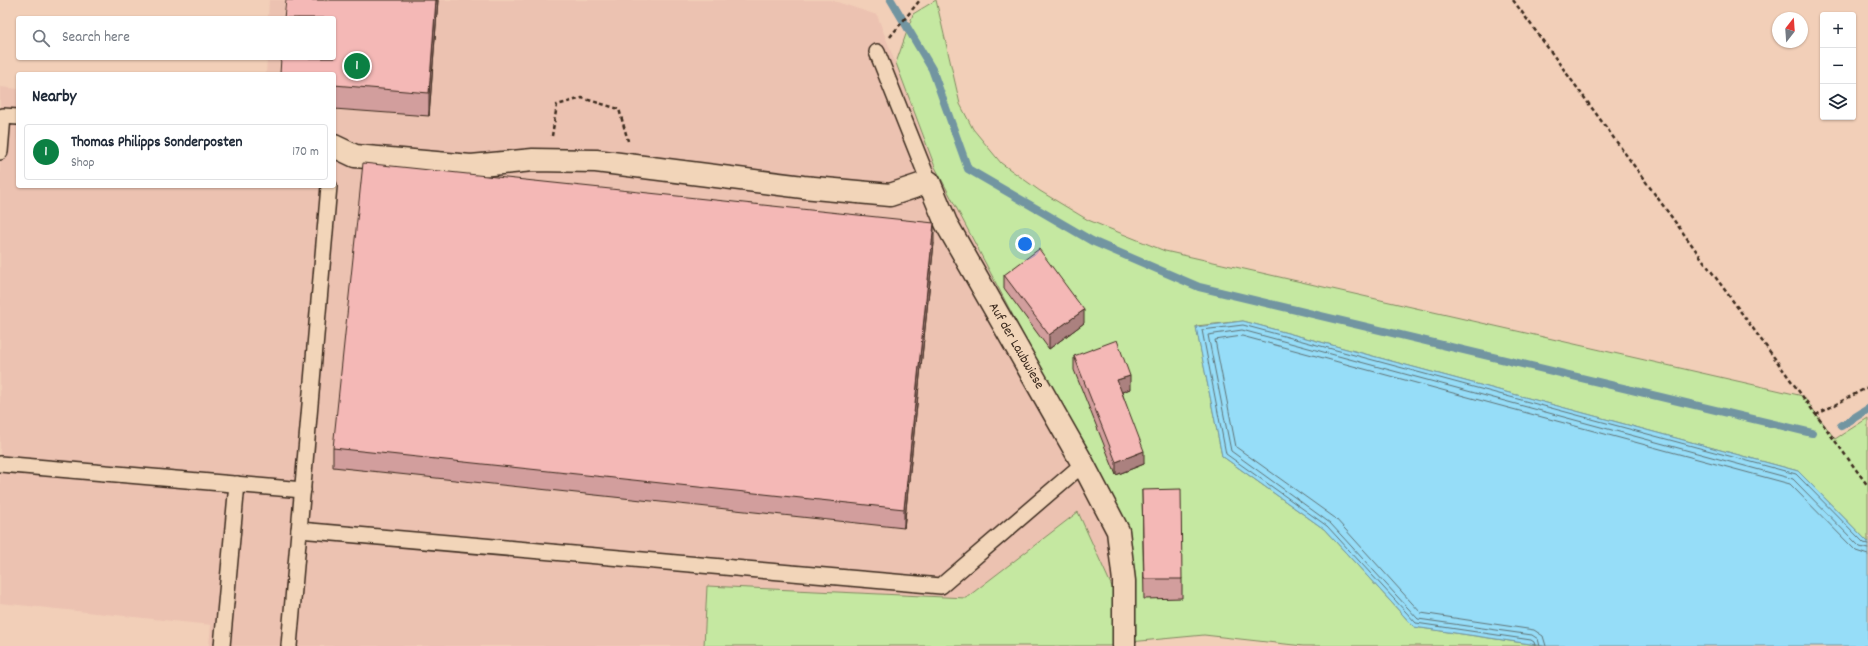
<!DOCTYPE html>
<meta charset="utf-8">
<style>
:root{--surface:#fff;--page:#f2f2f3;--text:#1f2937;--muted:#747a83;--line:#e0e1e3;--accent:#0b8043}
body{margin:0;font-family:Dekko,sans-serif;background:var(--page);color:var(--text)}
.controls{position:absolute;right:12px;top:12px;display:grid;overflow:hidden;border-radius:4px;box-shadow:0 1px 3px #0004}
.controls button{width:36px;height:36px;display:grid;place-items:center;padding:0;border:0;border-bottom:1px solid var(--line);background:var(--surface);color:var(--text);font:20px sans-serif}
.compass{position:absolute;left:1772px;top:12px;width:36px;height:36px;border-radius:50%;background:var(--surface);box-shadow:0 1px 3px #0004;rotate:17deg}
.you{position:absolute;left:1025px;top:244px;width:14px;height:14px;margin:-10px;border:3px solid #fff;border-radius:50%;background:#1a73e8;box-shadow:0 0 0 6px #1a73e833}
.badge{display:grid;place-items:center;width:26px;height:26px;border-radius:50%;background:var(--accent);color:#fff;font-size:13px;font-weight:700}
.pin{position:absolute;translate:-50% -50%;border:2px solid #fff;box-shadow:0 1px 4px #0006}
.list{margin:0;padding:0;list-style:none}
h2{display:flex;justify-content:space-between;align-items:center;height:52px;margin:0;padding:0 16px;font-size:17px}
h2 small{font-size:13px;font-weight:400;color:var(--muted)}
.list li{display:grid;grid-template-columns:26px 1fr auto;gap:12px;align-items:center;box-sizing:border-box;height:56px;margin:0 8px 8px;padding:0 8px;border:1px solid var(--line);border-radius:4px}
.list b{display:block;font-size:15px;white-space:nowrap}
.list p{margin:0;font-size:13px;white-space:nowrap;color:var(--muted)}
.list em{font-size:13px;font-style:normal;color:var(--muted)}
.icon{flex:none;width:22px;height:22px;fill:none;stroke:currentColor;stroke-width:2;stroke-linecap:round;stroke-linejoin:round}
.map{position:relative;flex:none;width:1868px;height:646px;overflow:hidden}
.search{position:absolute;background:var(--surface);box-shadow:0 1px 3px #0004;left:16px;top:16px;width:320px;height:44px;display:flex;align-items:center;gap:10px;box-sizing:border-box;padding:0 14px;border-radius:4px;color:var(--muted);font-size:15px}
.panel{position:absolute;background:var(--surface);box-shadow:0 1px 3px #0004;left:16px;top:72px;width:320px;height:116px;border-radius:4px}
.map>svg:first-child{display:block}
.built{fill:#ecc2b1}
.green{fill:#c5e8a1;stroke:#808960}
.water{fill:#96ddf8;stroke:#7295a1}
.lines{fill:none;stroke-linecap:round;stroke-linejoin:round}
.shore{stroke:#5f7275;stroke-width:1}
.stream{stroke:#7295a1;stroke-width:8}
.service-casing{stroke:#3b2a1e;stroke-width:18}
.minor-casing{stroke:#3b2a1e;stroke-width:25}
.path{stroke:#3b2a1e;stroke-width:2.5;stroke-dasharray:4 3;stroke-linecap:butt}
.service{stroke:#f2d5b9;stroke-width:15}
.minor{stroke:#f2d5b9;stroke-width:22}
.wall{fill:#d29e9d;stroke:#3b2a1e}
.shaded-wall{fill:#ab817f;stroke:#3b2a1e}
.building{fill:#f4b8b6;stroke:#3b2a1e}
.labels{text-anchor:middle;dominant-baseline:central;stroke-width:3;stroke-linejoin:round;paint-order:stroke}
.street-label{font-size:14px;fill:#3b2a1e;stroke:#f2d5b9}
</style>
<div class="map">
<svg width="1868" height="646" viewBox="0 0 1868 646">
<rect width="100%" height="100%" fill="#f2cfb8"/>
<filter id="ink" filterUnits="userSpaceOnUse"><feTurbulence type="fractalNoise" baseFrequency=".025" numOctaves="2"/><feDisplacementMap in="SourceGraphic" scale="8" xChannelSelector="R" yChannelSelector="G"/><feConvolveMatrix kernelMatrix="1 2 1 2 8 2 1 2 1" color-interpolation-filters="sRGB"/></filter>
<g filter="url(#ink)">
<path class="built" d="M269 0H831L877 15 935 167 1127 533 1130 646H209L211 625 0 603V87L18 89V186H334V74H266L267 58H334V18H268Z"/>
<g class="green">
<path d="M936 0 960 104 973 129 1001 163 1040 191 1088 220 1165 251 1803 396 1835 439 1868 418V542L1798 471 1243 321 1196 326 1222 456 1324 529 1414 627 1544 646H1303L1204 635 1130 642 1127 533 935 167 896 63 913 14Z"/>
<path d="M1078 512 1118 600 1116 646H704L707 586 966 598Z"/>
</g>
<path class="water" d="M1243 321 1798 471 1868 542V646H1544L1414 627 1324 529 1222 456 1196 327Z"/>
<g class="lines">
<g class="shore">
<path d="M1535 646 1534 642 1531 640 1416 623 1327 526 1226 454 1202 330 1243 325 1796 474 1864 543 1868 544"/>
<path d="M1540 646 1538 639 1532 635 1418 619 1330 523 1231 451 1208 335 1242 330 1793 479 1860 547 1868 549"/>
<path d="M1546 646 1543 636 1534 630 1421 613 1335 518 1236 447 1215 340 1242 336 1790 484 1856 551 1868 555"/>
</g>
<g class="stream">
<path d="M891 0 932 69 968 169 1092 241 1199 287 1812 433"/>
<path d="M1841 426 1868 409"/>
</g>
<g class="service-casing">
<g id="service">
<path d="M877 52 929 182"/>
<path d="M0 152 3 116 18 117"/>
<path d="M0 464 303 490"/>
<path d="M299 530 941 586 1083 464"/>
<path d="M222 646 237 484"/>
<path d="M289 646 329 186"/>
</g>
</g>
<g class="minor-casing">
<path id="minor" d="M334 146 355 156 471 166 533 160 596 161 803 187 890 195 929 182 946 223 1083 464 1118 531 1124 581V646"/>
</g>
<g class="path">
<path d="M1513 0 1868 486"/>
<path d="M890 37 920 0"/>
<path d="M552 136 557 105 582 98 619 109 628 141"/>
<path d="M1816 415 1868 387"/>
</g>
<use href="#service" class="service"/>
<use href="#minor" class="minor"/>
</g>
<g class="wall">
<path d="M286 0H438L429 116 334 109V74Z"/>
<path d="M934 243 904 528 333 467V448Z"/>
<path d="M1004 275 1084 323 1049 349 1004 288Z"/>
<path d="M1074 356 1130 389 1122 392 1144 464 1116 475 1074 370Z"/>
<path d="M1142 490 1182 579V598L1144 599Z"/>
</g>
<g class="shaded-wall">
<path d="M436 0H438L429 116V93Z"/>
<path d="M934 223V243L904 528V509Z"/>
<path d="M1084 310V323L1049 349V335Z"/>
<path d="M1130 376V389L1117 394V380Z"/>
<path d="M1144 451V464L1116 475V462Z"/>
</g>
<g class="building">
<path d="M286 0H436L429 93 334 85V74H280L281 58H334V18H284Z"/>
<path d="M363 163 934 223 904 509 333 448Z"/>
<path d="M1039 249 1084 310 1049 335 1004 275Z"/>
<path d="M1117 340 1130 376 1117 380 1144 451 1116 462 1074 356Z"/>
<path d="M1181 489 1182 579H1144L1142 490Z"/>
</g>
</g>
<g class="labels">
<g class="street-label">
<text transform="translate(1016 346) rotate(60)">Auf der Laubwiese</text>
</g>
</g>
</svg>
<div class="controls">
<button>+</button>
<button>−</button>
<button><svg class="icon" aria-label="layers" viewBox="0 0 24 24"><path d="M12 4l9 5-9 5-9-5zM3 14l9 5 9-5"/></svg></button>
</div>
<svg class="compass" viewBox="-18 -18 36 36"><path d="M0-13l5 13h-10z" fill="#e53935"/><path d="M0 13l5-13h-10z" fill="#747a83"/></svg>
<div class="you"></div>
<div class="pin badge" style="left:357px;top:66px">1</div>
<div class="search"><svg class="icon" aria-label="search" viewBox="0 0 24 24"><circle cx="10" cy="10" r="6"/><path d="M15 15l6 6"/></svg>Search here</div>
<section class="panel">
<h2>Nearby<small></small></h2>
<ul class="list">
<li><span class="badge">1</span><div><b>Thomas Philipps Sonderposten</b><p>Shop</p></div><em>170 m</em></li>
</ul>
</section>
</div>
